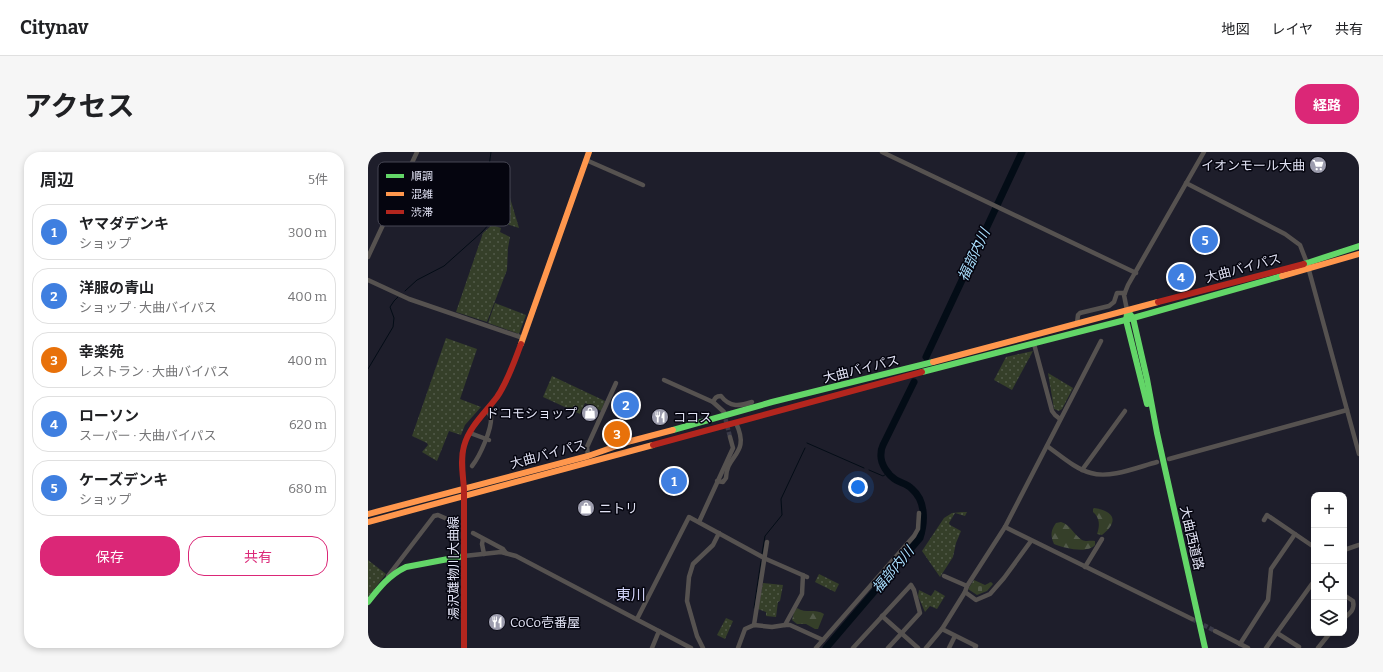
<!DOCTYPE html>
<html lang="ja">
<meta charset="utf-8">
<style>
:root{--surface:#fff;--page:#f6f6f6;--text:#202124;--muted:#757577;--line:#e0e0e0;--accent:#db2777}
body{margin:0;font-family:Bitter,"Noto Sans JP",serif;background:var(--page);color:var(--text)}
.controls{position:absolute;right:12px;bottom:12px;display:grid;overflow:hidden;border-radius:8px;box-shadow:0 2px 6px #0003}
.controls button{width:36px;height:36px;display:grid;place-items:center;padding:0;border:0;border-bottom:1px solid var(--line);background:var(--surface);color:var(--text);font:20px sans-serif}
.you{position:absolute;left:490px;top:335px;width:14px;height:14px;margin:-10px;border:3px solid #fff;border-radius:50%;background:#1a73e8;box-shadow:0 0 0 6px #1a73e833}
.badge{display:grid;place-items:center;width:26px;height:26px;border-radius:50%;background:var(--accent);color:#fff;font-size:13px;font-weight:700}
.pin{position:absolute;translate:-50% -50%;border:2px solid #fff;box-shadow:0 1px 4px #0006}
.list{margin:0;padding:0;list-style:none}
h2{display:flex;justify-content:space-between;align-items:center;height:52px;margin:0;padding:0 16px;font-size:17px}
h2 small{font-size:13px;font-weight:400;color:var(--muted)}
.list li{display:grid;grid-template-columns:26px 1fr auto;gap:12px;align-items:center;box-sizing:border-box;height:56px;margin:0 8px 8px;padding:0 8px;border:1px solid var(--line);border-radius:16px}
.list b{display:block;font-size:15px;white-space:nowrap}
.list p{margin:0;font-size:13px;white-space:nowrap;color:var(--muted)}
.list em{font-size:13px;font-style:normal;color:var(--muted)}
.actions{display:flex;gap:8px;padding:12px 16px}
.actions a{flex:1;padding:9px 0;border:1px solid var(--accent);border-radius:16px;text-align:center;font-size:14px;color:var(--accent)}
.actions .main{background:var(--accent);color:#fff}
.icon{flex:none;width:22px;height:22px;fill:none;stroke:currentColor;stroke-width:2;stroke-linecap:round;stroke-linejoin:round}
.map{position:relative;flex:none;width:991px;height:496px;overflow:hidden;border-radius:16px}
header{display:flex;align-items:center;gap:24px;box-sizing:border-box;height:56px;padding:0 20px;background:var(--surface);border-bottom:1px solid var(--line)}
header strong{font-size:19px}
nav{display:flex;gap:22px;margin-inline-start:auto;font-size:14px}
.intro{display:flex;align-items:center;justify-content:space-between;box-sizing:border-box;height:96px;padding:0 24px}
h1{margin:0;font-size:28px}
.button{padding:10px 18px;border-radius:16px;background:var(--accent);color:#fff;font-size:14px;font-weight:700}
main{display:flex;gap:24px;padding:0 24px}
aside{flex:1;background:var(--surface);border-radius:16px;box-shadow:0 2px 6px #0003}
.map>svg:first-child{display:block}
.grass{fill:url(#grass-dots)}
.forest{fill:url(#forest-firs)}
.cemetery{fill:url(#cemetery-stones)}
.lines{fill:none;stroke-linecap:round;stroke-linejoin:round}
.stream{stroke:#030c16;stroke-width:1}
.river{stroke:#030c16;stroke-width:7}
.street-tunnel{stroke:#3b3b49;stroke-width:4.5;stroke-dasharray:4.5 2;stroke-linecap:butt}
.street{stroke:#565250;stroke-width:4.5}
.fast{stroke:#63d668;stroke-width:6}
.slow{stroke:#ff974d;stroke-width:6}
.jam{stroke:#b3261e;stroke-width:6}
.labels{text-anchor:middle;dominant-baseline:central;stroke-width:3;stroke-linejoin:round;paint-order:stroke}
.poi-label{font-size:13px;fill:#e1e2f4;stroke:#05050f;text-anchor:start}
.street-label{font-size:13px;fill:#e1e2f4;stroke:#05050f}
.water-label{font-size:14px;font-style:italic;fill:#a8ddfc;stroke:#05050f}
.quarter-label{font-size:15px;fill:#d0d2f6;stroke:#05050f}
.key{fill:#05050f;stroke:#474754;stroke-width:1}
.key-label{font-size:11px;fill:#e1e2f4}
</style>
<header>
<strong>Citynav</strong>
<nav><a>地図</a><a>レイヤ</a><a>共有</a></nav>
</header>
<div class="intro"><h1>アクセス</h1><a class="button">経路</a></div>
<main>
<aside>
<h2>周辺<small>5件</small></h2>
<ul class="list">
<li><span class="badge" style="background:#3f7fe0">1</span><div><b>ヤマダデンキ</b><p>ショップ</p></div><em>300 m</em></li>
<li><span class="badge" style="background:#3f7fe0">2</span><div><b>洋服の青山</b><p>ショップ · 大曲バイパス</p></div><em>400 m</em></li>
<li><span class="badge" style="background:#e8710a">3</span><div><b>幸楽苑</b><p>レストラン · 大曲バイパス</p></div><em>400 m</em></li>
<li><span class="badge" style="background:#3f7fe0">4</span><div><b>ローソン</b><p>スーパー · 大曲バイパス</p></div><em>620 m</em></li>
<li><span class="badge" style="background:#3f7fe0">5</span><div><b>ケーズデンキ</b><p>ショップ</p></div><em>680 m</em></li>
</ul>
<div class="actions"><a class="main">保存</a><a>共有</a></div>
</aside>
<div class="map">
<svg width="991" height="496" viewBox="0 0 991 496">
<defs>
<pattern id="grass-dots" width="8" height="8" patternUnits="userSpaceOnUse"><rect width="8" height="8" fill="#353f29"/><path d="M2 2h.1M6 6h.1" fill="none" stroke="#525a49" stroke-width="1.8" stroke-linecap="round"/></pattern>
<pattern id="forest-firs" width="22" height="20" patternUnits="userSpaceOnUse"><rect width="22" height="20" fill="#353f29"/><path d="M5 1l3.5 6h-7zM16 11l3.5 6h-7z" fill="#525a49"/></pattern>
<pattern id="cemetery-stones" width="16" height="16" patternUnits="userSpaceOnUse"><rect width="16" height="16" fill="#353f29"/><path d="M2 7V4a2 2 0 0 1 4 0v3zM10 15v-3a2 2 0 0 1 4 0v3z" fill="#525a49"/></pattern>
</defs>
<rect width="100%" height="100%" fill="#1e1e2b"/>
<g class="grass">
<path d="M122 30 139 36 151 76 125 68 126 59 120 47Z"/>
<path d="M124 73 133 76 132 80 142 85 140 96 139 118 119 170 88 160 115 81Z"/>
<path d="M127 151 158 163 151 182 120 171Z"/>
<path d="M78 186 109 197 92 247 113 255 97 273 93 283 81 279 69 309 54 300 60 293 59 291 44 284Z"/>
<path d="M665 199 644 238 626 228 638 205Z"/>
<path d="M680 221 705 236 694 257 691 259 686 257Z"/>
<path d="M184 224 237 249 233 259 217 251 212 262 175 245Z"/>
<path d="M594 360H599L597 364 587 361 581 371 582 373 593 379 588 391 585 405 572 425 554 399 576 366 584 361Z"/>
<path d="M0 408 18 422 0 445Z"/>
<path d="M451 422 471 432 467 440 447 430Z"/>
<path d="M395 431 415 433 412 449 410 450 408 465 398 464V460L390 457Z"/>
<path d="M551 438 563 444 567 438 577 444 569 457 562 454 557 460 550 444Z"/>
<path d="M358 466 365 469 357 487 349 483Z"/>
</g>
<g class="forest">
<path d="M726 356C747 359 751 370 734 383L729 382C732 374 732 366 725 360V357Z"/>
<path d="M693 370C702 372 706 383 714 388 719 390 722 388 727 389V393C719 402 696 396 686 392 682 383 683 378 688 371Z"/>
<path d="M429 456C438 462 447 456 456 462L450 477H447L438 472H429L424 468 426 460Z"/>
</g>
<path class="cemetery" d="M606 428 617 433 623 430 625 432 619 439 609 443 600 437Z"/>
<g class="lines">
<g class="stream">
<path d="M37 139 49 128 76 114 114 80 123 70 124 60 117 43 123 0"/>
<path d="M0 217 25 175 26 166 22 155 26 149 30 145"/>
<path d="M439 291 496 316"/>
<path d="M501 318 515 324 520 321"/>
<path d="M394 402 397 384 414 363 413 347 437 296"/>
<path d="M386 456 393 409"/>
</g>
<g class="river">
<path d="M558 205 654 0"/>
<path d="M458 496 552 386C557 370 558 349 544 337 540 332 533 331 528 328 520 323 512 312 513 302 513 299 514 295 515 293L546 230"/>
</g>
<g class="street-tunnel">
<path d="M356 261 362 285"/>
<path d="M824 467 847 479"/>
</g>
<g class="street">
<path d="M514 0 768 121"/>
<path d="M218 8 275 33"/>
<path d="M818 31 917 82 932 93 939 111 991 302"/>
<path d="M0 105 49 0"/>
<path d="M0 128 41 147 155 186"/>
<path d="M759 158 756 143 760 133 836 0"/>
<path d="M709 171 710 163 712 161 741 154 746 150 749 141H757"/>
<path d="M666 192 684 259 687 263 692 267"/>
<path d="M296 228 345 250 356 260"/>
<path d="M345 250C347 246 348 244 353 244 362 256 372 254 384 250"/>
<path d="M102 281 121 288"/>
<path d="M679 294C692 303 707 317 723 321 742 327 770 315 789 310"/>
<path d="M220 304 219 295 248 231"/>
<path d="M801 307 979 258"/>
<path d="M104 314C112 304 124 277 123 265L119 258"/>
<path d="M714 318 757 259"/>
<path d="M349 329 355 330 358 326C358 302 383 303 368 271"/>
<path d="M896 368 899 363 946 395"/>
<path d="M331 370 365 296 362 285"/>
<path d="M637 375 824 467"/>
<path d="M105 381 135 397 138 401"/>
<path d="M115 387 114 392 116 402"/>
<path d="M976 398 991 393"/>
<path d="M96 404 133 400 148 404 323 496"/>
<path d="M717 415 734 387"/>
<path d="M20 424 66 364 70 363 86 370"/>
<path d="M576 424 599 434"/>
<path d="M597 440 608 448 622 442 636 426 663 389"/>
<path d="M976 443 985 449C987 458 982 461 976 466"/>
<path d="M514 464 550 496"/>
<path d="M269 467 321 365 398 407 439 425"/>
<path d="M386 473 399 390"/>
<path d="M417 473 434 442 435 423"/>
<path d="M574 477 608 494 607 496"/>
<path d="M847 479 880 496"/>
<path d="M909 481 931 495"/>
<path d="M872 492 900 448 903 417 927 382"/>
<path d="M284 496 291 479"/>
<path d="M335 496 329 484 319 449 321 425 325 412 345 393 351 381"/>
<path d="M370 496 377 477 386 473 404 475 417 473H422L455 488"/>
<path d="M448 496 546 384 550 377 551 361"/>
<path d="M485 496 543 433 546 438 552 461 520 496"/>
<path d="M558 496 574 477 597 440 599 434 637 375 733 189"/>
<path d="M581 496 587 484"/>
<path d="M898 496 946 429"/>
<path d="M950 496 962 481"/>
</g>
<g class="fast">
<path d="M936 112 991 94"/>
<path d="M759 162 758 168 779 252"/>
<path d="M762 162 765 166 779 227 789 281 837 496"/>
<path d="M554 220 765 166 914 124"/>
<path d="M305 278 404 250 565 210"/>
<path d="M0 450C11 436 21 423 38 415L96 404"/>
</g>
<g class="slow">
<path d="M914 124 991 102"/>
<path d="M153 192 221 0"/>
<path d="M565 210 790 150"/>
<path d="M0 362 220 304 263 289 305 278"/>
<path d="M0 370 285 293"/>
</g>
<g class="jam">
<path d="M790 150 936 112"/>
<path d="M285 293 554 220"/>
<path d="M96 337C95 323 92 308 96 294 101 275 117 261 129 245 140 229 146 210 153 192"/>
<path d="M96 340V496"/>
</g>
</g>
<defs>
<g id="supermarket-disc" transform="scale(0.9)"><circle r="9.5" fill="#9d9dae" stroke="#05050f"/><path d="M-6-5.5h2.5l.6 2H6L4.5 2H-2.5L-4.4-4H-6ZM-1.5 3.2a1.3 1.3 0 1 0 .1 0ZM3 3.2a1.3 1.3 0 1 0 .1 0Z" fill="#fff"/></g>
<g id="shop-disc" transform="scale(0.9)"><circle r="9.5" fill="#9d9dae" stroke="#05050f"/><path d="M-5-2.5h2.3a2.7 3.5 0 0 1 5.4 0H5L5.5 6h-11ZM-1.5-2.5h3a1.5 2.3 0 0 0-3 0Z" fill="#fff"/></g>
<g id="restaurant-disc" transform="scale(0.9)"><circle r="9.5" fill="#9d9dae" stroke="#05050f"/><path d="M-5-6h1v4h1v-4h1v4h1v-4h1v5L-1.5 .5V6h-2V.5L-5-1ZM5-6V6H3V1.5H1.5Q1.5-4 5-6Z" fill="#fff"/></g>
</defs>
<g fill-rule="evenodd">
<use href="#supermarket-disc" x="950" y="13"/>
<use href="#shop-disc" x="222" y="261"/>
<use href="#restaurant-disc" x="292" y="265"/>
<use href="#shop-disc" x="218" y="356"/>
<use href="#restaurant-disc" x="129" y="470"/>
</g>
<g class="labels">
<g class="poi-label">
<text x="937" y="13" text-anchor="end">イオンモール大曲</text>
<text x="209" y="261" text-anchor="end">ドコモショップ</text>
<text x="305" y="265">ココス</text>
<text x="231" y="356">ニトリ</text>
<text x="142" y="470">CoCo壱番屋</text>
</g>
<g class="street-label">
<text transform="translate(875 116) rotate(-15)">大曲バイパス</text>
<text transform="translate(493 217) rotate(-14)">大曲バイパス</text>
<text transform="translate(180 302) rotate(-15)">大曲バイパス</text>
<text transform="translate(824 386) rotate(77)">大曲西道路</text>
<text transform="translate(85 416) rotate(-90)">湯沢雄物川大曲線</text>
</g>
<g class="water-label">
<text transform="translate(606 103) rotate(-65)">福部内川</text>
<text transform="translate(525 418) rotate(-50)">福部内川</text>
</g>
<g class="quarter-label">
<text x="263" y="443">東川</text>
</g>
</g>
<rect x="10" y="10" width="132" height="64" rx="6" class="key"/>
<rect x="18" y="22" width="18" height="4" fill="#63d668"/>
<rect x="18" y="40" width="18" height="4" fill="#ff974d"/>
<rect x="18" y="58" width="18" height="4" fill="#b3261e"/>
<g class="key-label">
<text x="43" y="28">順調</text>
<text x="43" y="46">混雑</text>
<text x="43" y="64">渋滞</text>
</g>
</svg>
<div class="controls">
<button>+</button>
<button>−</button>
<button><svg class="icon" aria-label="locate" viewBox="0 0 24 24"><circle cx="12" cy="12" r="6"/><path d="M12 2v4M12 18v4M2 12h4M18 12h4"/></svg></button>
<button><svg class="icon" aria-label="layers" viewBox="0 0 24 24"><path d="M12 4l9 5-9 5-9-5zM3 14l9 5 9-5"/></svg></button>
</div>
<div class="you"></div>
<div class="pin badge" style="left:306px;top:329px;background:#3f7fe0">1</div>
<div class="pin badge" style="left:258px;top:253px;background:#3f7fe0">2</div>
<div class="pin badge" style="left:249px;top:282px;background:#e8710a">3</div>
<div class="pin badge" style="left:813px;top:125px;background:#3f7fe0">4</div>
<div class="pin badge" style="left:837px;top:88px;background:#3f7fe0">5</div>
</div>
</main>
